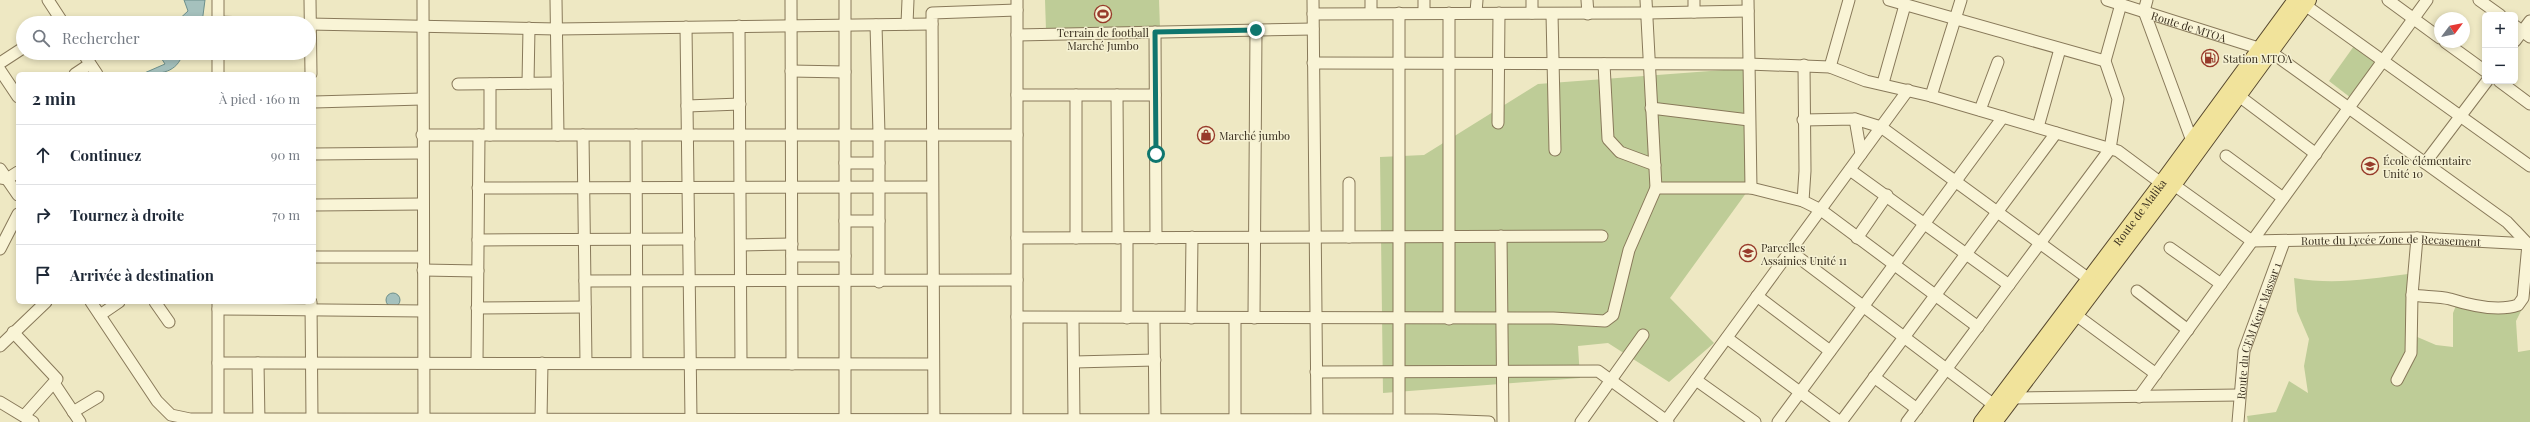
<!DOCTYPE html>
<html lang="fr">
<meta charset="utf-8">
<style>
:root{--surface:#fff;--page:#f2f2f3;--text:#1f2937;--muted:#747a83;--line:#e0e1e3}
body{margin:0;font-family:"Playfair Display",serif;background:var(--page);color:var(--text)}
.controls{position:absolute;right:12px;top:12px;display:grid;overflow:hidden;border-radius:6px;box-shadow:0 2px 6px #0003}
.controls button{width:36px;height:36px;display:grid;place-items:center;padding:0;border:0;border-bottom:1px solid var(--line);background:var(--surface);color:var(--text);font:20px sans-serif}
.compass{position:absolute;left:2434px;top:12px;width:36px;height:36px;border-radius:50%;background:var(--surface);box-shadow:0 2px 6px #0003;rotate:58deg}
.stop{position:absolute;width:12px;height:12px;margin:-9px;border:3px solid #0f766e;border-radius:50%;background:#fff}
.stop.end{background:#0f766e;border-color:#fff;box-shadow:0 1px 4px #0008}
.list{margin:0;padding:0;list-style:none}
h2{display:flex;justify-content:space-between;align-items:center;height:52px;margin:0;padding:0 16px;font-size:17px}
h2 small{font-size:13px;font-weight:400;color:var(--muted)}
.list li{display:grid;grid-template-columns:26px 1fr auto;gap:12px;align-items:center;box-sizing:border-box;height:60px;padding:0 16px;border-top:1px solid var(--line)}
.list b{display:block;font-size:15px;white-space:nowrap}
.list em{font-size:13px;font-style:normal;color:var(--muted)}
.icon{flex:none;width:22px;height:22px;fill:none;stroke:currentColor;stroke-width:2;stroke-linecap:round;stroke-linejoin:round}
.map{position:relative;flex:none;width:2530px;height:422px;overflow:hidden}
.search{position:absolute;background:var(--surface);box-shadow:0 2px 6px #0003;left:16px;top:16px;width:300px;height:44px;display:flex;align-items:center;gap:10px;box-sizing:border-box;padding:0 14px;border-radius:22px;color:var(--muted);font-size:15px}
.panel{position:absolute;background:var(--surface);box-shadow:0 2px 6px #0003;left:16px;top:72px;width:300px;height:232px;border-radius:6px}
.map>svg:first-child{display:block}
.green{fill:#becc97}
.water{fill:#a5c1bd;stroke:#6c8f8b}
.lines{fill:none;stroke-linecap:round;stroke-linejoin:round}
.minor-casing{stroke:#88795a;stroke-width:13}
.major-casing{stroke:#56472e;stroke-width:16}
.minor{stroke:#f9f4d6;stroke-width:11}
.major{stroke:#f1e39b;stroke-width:14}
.route{stroke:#0f766e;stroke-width:5}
.labels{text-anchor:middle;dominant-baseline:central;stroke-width:3;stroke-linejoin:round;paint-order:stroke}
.street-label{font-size:11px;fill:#382e1e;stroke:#f5f1d2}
.poi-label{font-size:11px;fill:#382e1e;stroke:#f5f1d2;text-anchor:start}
</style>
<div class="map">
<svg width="2530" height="422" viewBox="0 0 2530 422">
<rect width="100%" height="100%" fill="#eee8c3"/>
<g class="green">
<path d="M1045 0H1159L1160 28 1046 30Z"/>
<path d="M2354 46 2376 63 2351 98 2329 81Z"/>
<path d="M1750 68 1757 178 1670 298 1714 343 1669 382 1608 343 1578 346 1580 378 1383 393 1380 157 1424 155 1538 84Z"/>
<path d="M2408 274 2415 336 2436 345 2453 347V313L2457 303 2513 302 2523 307 2516 321 2518 352 2530 350V422H2248L2247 416 2276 412 2289 381 2308 393 2304 366 2309 339 2297 311 2294 278C2333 285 2369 279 2408 274Z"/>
</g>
<g class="water">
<path d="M184 0H205L202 23H175L188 11Z"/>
<path d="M158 53H183C177 73 161 74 142 74L165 64Z"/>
<circle cx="393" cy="300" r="7"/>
</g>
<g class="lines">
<g class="minor-casing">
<g id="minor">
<path d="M48 0 63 23"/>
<path d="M310 0 311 74"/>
<path d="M423 0 424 420"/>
<path d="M556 0 558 135"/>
<path d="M791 0 792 364"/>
<path d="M845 0V420"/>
<path d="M1017 0V422"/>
<path d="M1313 0 1317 420"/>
<path d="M1424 0V13"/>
<path d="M1587 0 1588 14"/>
<path d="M1646 0 1656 188H1751L1803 201"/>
<path d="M1748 0 1751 188"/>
<path d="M1889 0 2105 61"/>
<path id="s1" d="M2107 0 2271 52 2507 222 2528 244 2523 298 2518 305C2498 312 2469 305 2450 299 2438 296 2424 297 2412 295"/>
<path d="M2147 0 2144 11 2192 141"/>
<path d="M2388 0 2440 38"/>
<path d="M2479 0 2500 15"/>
<path d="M2305 5 2530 166"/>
<path d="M1476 12 1477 0"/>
<path d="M1694 12V0"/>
<path d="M1371 13V0"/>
<path d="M1449 13V319"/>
<path d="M1532 13V0"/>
<path d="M1313 14 1647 13 1748 11"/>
<path d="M1552 14 1555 150"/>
<path d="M218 22 247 23"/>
<path d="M218 23V0"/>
<path d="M309 24 557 29 932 24"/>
<path d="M907 24 908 0"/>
<path d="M876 25 879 134V282"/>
<path d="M739 26 741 363"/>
<path d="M2515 26 2530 37"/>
<path d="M686 27 691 420"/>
<path d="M1155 32 1156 238"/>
<path d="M1017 35 1313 29"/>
<path d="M2515 41 2530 21"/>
<path d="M2445 42 2485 71"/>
<path d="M83 53 97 74"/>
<path d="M0 63 23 48"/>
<path d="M1313 63 1748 64 1830 67 1866 81 1931 96 2118 151 2161 183"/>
<path d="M1604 64 1608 139 1620 152 1655 165"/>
<path d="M1804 65 1805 171 1803 201 1821 210 1978 327"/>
<path d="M1830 67 1849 0"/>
<path d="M0 70 18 97"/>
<path d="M791 71 845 72"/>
<path d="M75 74 90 64"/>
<path d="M218 74V53"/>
<path d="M2499 81 2530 104"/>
<path d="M528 83 529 28"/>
<path d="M1883 83 1905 5"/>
<path d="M458 84 557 83"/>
<path d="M490 84V135"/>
<path d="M1017 95H1155"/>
<path d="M1117 95 1118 238"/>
<path d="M1931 96 1961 0"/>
<path d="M2239 96 2316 154"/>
<path d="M314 102 422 99"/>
<path d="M687 106 740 104"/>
<path d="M1651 108 1749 120"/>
<path d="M1980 110 1998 62"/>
<path d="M1855 119 1861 154"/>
<path d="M1803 120 1855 119 1881 127 2089 279"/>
<path d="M1498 123 1499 13"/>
<path d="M2038 127 2060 49"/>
<path d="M422 135H1017"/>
<path d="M583 135 586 363"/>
<path d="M636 135 637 363"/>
<path d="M314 154 422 153"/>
<path d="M2226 156 2283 198"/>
<path d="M845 163H879"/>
<path d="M2425 163 2487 81"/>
<path d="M0 169 18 195"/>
<path d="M1850 170 2009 285"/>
<path d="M1 178 7 179 18 172"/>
<path d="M1349 183V237"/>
<path id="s2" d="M2174 185 2252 241 2417 238 2530 244"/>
<path d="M478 188 932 187"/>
<path d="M314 205 422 204"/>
<path d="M845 221H879"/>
<path d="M1501 236 1503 422"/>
<path d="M1017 238 1602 236"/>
<path d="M1076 238V95"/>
<path d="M1127 238V318"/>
<path d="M1857 238 1887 195"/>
<path d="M478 240 689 239"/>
<path d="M741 245 792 244"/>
<path d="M2170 248 2221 284"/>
<path d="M0 249 18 214"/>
<path d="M1790 251 1994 405"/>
<path d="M792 256H845"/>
<path d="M314 257H423"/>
<path d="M423 270 478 271"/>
<path d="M585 281 1017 280"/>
<path d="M2137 291 2188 330"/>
<path d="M1757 296 1830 351"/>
<path d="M91 302 157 401 171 415 190 419 1436 420 1489 422"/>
<path d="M155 302 169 322"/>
<path d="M311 302 312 420"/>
<path d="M477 308 585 307"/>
<path d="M218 309 423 311"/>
<path d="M100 315 119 302"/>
<path d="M2076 315 2156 374"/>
<path d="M1017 317 1553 318 1605 321 1613 315 1629 250 1656 188"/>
<path d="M1073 318 1074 420"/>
<path d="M1154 318 1155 420"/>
<path d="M1191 318 1192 237"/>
<path d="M1254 318 1256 30"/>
<path d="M13 332 57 379 24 416"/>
<path d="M1727 338 1840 422"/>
<path d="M0 346 46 302"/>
<path d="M1074 362 1155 360"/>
<path d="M218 363 933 364"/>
<path d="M258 363 259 422"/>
<path d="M477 363 479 135"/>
<path d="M1316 372 1598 371 1668 422"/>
<path d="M1874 377 1917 409"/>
<path d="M1696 380 1755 422"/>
<path d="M2397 380 2411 353 2412 295 2417 238"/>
<path d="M54 383 80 422"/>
<path d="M2139 397 2427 0"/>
<path d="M2013 398 2239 395"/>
<path d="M0 402 33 422"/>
<path d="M73 412 98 397"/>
<path d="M218 419V303"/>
<path d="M541 420 542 363"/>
<path d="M1235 420V318"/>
<path d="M1399 420V13"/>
<path d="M934 422 932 13 1017 10"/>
<path d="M1581 422 1643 335"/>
<path d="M1665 422 1908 90"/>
<path d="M1778 422 2003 117"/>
<path d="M1841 422 2056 133"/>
<path d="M1907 422 2110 149 2118 99 2105 61 2121 4"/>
<path id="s3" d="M2238 422 2244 351 2284 242"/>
</g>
</g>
<g class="major-casing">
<g id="major">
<path id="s4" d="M1981 422 2161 183 2295 0"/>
<path d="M1995 422 2174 185 2309 0"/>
</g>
</g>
<use href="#minor" class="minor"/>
<use href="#major" class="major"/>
</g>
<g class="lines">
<path class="route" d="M1156 154 1155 32 1256 30"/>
</g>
<defs>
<g id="stadium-ring" transform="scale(0.9)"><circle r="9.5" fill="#f5f1d2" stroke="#973a2a" stroke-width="1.5"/><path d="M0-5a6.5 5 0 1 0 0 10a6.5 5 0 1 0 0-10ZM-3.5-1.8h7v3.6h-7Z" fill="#973a2a"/></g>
<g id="fuel-ring" transform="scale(0.9)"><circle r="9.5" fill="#f5f1d2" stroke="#973a2a" stroke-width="1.5"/><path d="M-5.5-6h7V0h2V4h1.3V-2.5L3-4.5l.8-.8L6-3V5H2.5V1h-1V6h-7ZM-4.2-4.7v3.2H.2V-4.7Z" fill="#973a2a"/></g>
<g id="shop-ring" transform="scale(0.9)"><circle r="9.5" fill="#f5f1d2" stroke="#973a2a" stroke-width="1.5"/><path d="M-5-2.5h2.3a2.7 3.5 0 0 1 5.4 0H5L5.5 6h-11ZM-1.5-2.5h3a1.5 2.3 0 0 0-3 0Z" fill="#973a2a"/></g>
<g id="school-ring" transform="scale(0.9)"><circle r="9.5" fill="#f5f1d2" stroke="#973a2a" stroke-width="1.5"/><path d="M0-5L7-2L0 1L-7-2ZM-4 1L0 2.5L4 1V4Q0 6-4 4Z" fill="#973a2a"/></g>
</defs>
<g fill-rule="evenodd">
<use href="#stadium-ring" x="1103" y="14"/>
<use href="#fuel-ring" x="2210" y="58"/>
<use href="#shop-ring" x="1206" y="135"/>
<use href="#school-ring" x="2370" y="166"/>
<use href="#school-ring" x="1748" y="253"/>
</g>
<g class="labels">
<g class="street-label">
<text stroke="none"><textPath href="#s1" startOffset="86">Route de MTOA</textPath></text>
<text stroke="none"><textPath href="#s4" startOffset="263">Route de Malika</textPath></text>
<text stroke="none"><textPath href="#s2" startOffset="235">Route du Lycée Zone de Recasement</textPath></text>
<text stroke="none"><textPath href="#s3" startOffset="94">Route du CEM Keur Massar 1</textPath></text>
</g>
<g class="poi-label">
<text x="1103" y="32" text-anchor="middle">Terrain de football<tspan x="1103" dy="13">Marché Jumbo</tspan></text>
<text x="2223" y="58">Station MTOA</text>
<text x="1219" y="135">Marché jumbo</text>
<text x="2383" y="160">École élémentaire<tspan x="2383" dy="13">Unité 10</tspan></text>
<text x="1761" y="247">Parcelles<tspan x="1761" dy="13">Assainies Unité 11</tspan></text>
</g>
</g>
</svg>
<div class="controls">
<button>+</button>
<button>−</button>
</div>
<svg class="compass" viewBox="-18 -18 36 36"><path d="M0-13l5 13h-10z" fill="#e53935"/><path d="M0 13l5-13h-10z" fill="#747a83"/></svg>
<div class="stop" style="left:1156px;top:154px"></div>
<div class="stop end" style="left:1256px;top:30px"></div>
<div class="search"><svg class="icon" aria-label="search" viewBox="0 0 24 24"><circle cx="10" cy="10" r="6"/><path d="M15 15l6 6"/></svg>Rechercher</div>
<section class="panel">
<h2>2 min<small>À pied · 160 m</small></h2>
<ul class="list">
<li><svg class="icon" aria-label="ahead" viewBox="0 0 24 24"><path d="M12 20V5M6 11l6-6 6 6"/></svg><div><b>Continuez</b></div><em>90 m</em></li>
<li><svg class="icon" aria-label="right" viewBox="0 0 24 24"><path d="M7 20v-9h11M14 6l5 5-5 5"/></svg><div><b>Tournez à droite</b></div><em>70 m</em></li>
<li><svg class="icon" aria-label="arrive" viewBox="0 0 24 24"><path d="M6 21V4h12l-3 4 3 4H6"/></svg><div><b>Arrivée à destination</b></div></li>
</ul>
</section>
</div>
